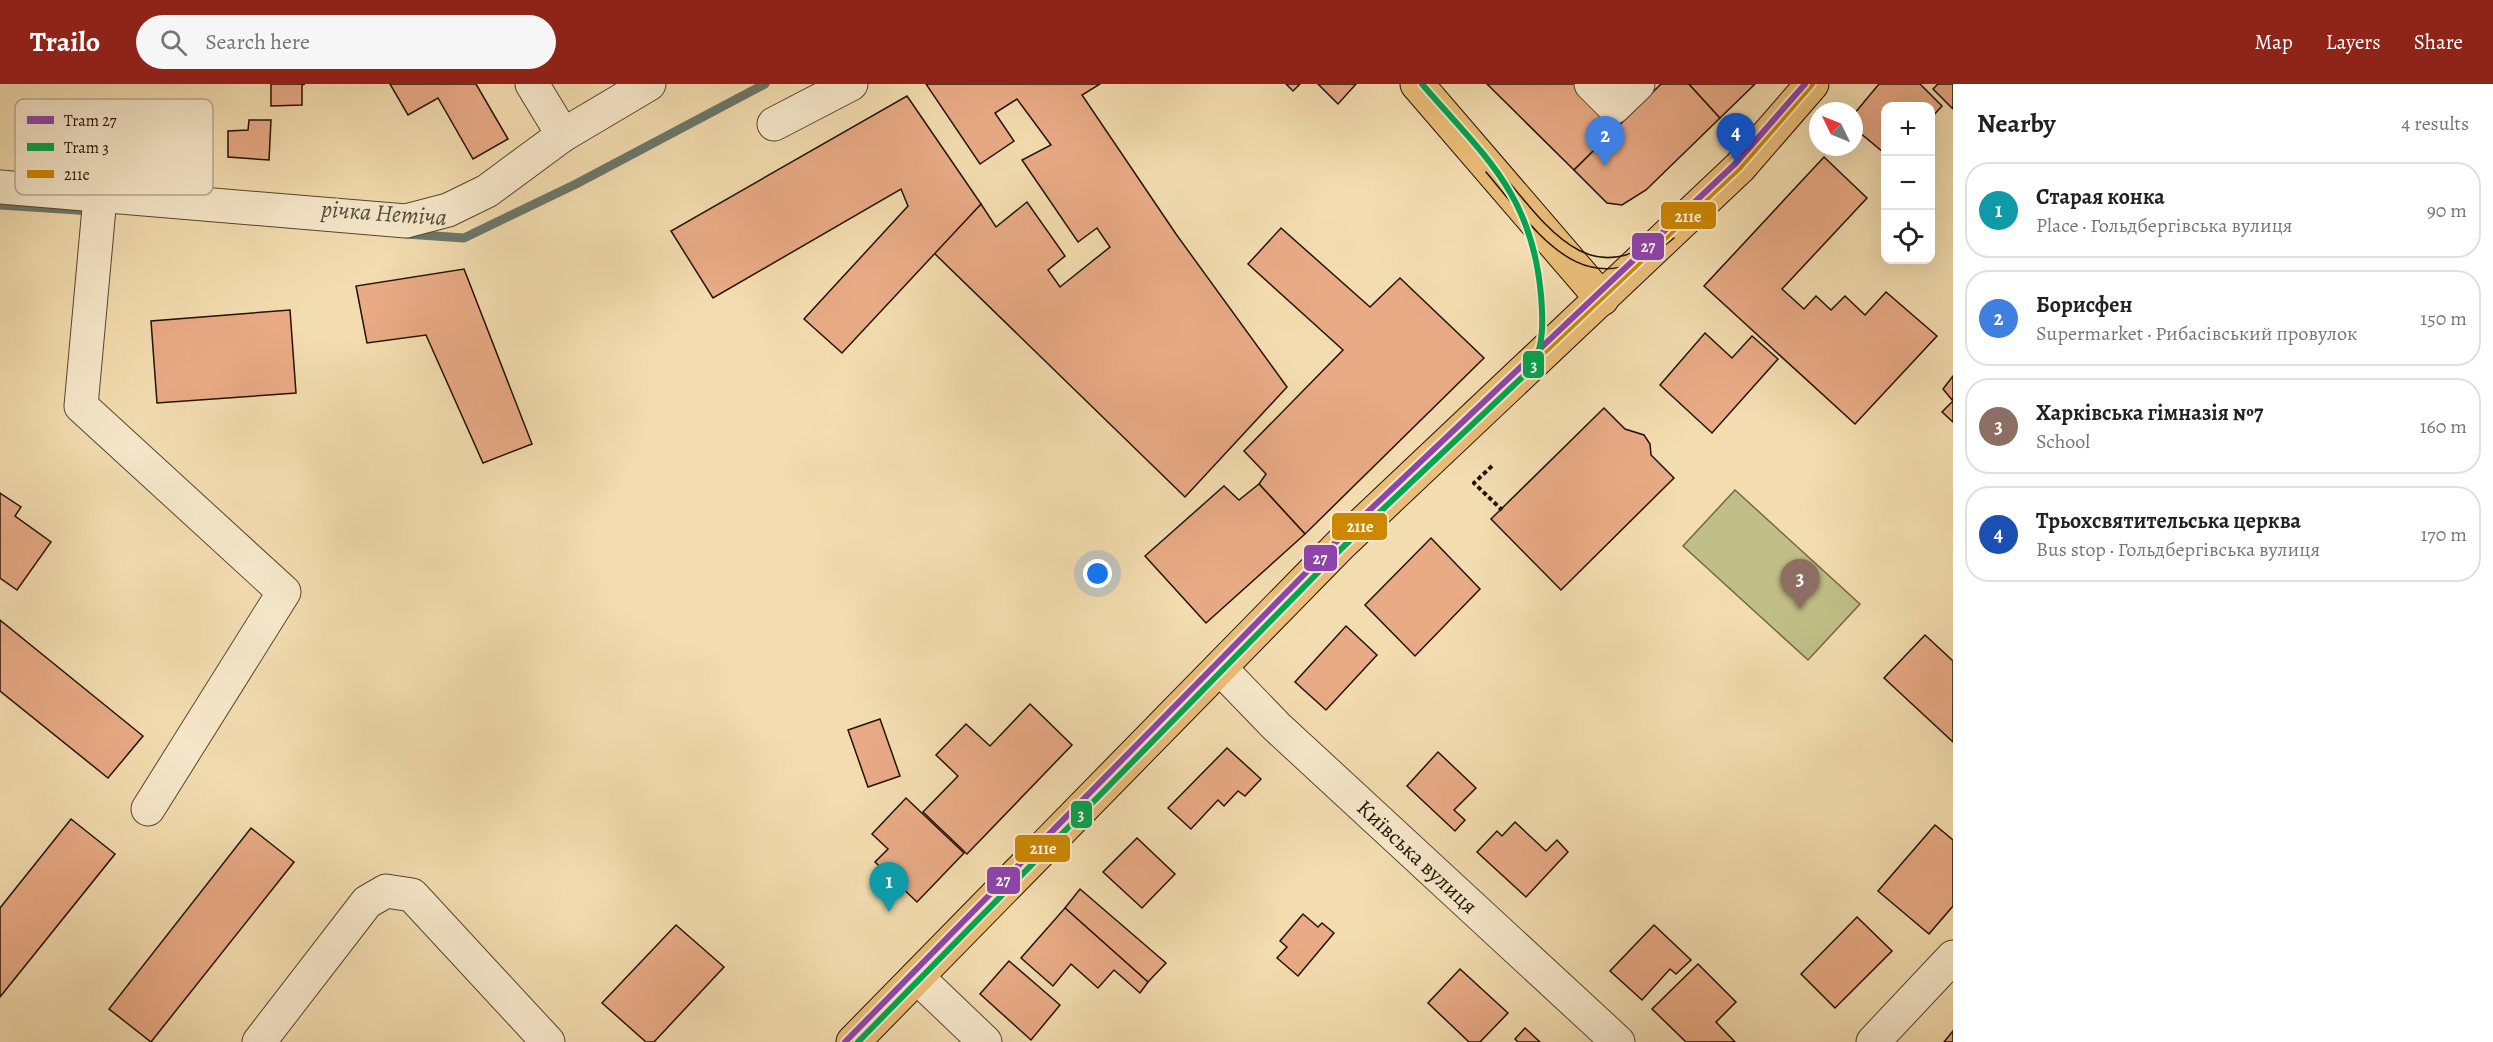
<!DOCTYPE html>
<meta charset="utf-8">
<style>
:root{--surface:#fff;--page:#f6f6f6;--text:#222;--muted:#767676;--line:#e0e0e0;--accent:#8f2418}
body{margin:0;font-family:Alegreya,serif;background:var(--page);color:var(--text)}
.controls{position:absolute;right:18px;top:18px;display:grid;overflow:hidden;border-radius:12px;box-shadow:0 6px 24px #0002}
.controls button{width:54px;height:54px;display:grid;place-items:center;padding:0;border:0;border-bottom:2px solid var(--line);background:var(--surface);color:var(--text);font:30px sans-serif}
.compass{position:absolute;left:1809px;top:18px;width:54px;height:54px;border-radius:50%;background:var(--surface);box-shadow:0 6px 24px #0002;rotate:313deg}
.you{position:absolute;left:1098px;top:490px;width:21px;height:21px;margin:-15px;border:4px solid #fff;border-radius:50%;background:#1a73e8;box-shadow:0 0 0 9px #1a73e833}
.badge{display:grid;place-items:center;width:39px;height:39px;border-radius:50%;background:var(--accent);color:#fff;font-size:20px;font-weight:700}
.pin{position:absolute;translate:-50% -50px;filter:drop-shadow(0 2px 3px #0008)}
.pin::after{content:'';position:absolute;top:32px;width:21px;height:18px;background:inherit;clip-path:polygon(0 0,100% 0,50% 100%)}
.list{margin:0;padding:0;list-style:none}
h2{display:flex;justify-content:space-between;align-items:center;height:78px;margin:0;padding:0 24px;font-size:26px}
h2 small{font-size:20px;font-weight:400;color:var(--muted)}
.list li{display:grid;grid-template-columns:39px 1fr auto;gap:18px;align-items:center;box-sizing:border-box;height:96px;margin:0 12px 12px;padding:0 12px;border:2px solid var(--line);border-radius:24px}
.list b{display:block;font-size:22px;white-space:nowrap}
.list p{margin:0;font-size:20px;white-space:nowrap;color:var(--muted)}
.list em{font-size:20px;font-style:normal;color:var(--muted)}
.icon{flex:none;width:33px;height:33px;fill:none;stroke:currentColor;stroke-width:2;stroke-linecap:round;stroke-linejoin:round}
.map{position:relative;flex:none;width:1953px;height:958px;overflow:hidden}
header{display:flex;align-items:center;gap:36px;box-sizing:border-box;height:84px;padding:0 30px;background:var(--accent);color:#fff}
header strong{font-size:28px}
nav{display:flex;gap:33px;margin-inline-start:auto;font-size:21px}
.search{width:420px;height:54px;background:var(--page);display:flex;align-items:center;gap:15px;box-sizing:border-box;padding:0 21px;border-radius:33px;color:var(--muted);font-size:22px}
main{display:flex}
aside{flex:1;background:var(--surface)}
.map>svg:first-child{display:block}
.green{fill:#c1bf87;stroke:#726845;stroke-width:1.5}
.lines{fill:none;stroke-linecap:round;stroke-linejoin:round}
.stream{stroke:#6b776a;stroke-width:9}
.building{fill:#e9ab86;stroke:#241203;stroke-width:1.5}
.minor-casing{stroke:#58452e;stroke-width:35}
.major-casing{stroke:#241203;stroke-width:35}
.path{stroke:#241203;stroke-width:4;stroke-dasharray:4.5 3;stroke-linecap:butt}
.minor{stroke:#f7e9cc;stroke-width:33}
.major{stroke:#eabe78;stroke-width:33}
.tram{stroke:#241203;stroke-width:1.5}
.bus-1-casing{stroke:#f7e9cc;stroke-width:10}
.bus-1{stroke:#cd8801;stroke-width:6}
.tram-1-casing{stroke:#f7e9cc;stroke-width:10}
.tram-2-casing{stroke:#f7e9cc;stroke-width:10}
.tram-1{stroke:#8e44ad;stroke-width:6}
.tram-2{stroke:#00a651;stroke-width:6}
.labels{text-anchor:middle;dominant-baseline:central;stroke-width:5;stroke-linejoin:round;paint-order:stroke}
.street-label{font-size:22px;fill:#241203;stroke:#f7e9cc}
.water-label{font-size:24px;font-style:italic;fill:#4e4d3f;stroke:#f7e9cc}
.key{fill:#f7e9cc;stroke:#b8a890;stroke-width:1.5}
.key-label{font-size:16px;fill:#241203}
.line-badge{stroke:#f7e9cc;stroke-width:2}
.badge-label{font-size:16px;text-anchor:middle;font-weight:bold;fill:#fff}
</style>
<header>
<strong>Trailo</strong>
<div class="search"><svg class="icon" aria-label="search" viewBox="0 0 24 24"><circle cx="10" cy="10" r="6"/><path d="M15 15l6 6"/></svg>Search here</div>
<nav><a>Map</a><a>Layers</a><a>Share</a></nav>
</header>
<main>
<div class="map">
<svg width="1953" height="958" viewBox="0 0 1953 958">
<rect width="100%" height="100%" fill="#f3ddb0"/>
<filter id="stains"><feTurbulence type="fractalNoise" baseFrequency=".00333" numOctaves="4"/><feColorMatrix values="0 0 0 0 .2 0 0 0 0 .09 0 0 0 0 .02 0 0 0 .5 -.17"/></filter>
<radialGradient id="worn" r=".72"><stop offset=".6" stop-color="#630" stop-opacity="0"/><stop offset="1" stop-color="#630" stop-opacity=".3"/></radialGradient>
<path class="green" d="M1735 406 1860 520 1808 576 1683 462Z"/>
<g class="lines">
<g class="stream">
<path d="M0 121 93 127"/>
<path d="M406 150 464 154 576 100 765 0"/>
</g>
</g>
<g class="building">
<path d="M271 0H305L302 1V21L271 22Z"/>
<path d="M390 0H476L508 55 473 75 438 14 408 31Z"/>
<path d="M926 0H1100L1082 11 1176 150 1287 303 1185 413 934 169 981 120 996 143 1027 118 1065 172 1048 186 1060 203 1110 163 1097 144 1078 158 1022 76 1051 61 1017 15 995 29 1014 57 980 80Z"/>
<path d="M1286 0H1300L1293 7Z"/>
<path d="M1318 0H1356L1338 20Z"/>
<path d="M1487 0H1579L1620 41 1574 86Z"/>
<path d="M1661 0H1689L1720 34 1646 106 1622 121 1607 119 1574 86Z"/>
<path d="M1689 0H1755L1720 34Z"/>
<path d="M1879 0H1920L1942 22 1930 35V22H1886V65L1883 68 1854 44V30Z"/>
<path d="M1938 0H1953V25L1933 5Z"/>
<path d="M907 12 981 120 842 269 804 235 908 122 901 105 713 214 671 147Z"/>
<path d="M249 36H271L269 76 228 73V47L248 46Z"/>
<path d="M1824 73 1867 114 1782 205 1804 225 1816 212 1831 226 1845 212 1865 231 1886 208 1937 252 1855 340 1704 202Z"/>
<path d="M1281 144 1370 223 1400 194 1484 274 1305 450 1259 400 1266 390 1244 367 1343 266 1248 180Z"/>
<path d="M464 185 532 360 483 379 426 251 367 259 356 202Z"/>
<path d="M290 226 296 309 157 319 151 237Z"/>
<path d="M1705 249 1732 274 1752 252 1778 275 1712 349 1660 301Z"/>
<path d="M1953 292V338L1942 328 1953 317 1943 305Z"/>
<path d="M1604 324 1625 345 1644 351 1650 360 1651 371 1674 394 1561 506 1491 435Z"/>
<path d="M1259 400 1305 450 1206 539 1145 472 1224 402 1239 416Z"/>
<path d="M0 409 21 423 15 432 51 458 17 506 0 494Z"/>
<path d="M1431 454 1480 505 1415 572 1365 521Z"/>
<path d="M0 536 143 652 108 694 0 607Z"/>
<path d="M1346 542 1377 571 1326 626 1295 598Z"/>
<path d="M1925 551 1953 577V658L1884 594Z"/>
<path d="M1030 620 1072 661 967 770 923 728 958 692 936 671 966 640 990 662Z"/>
<path d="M880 635 900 692 868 703 848 646Z"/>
<path d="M1227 664 1261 695 1245 712 1238 707 1224 722 1218 716 1191 745 1168 724Z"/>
<path d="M1438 668 1476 704 1454 726 1465 736 1455 747 1407 702Z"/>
<path d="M906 714 964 769 917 818 875 778 888 765 872 750Z"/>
<path d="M71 735 115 770 0 913V824Z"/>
<path d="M1515 738 1546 767 1557 756 1568 768 1526 813 1477 768 1497 747 1502 752Z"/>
<path d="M1935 741 1953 756V822L1929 850 1878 807Z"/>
<path d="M251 744 294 778 151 958 109 925Z"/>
<path d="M1137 754 1175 790 1142 824 1103 788Z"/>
<path d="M1080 805 1166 879 1148 898 1065 824Z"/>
<path d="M1065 824 1148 898 1140 909 1114 886 1098 904 1071 880 1053 902 1021 874Z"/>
<path d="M1303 830 1318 843 1322 839 1334 849 1298 892 1277 874 1287 863 1280 857Z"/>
<path d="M1857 833 1892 867 1835 924 1801 890Z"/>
<path d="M676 841 724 883 654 958H646L602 919Z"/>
<path d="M1654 841 1691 876 1676 890 1670 885 1642 916 1610 887Z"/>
<path d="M1009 877 1060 921 1031 956 980 910Z"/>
<path d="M1698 880 1736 918 1716 938 1735 958H1686L1652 925Z"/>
<path d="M1460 885 1508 929 1480 958H1469L1428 919Z"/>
<path d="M1525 944 1540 958H1518L1515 955Z"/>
<path d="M1953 947V958H1944Z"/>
</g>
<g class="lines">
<g class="minor-casing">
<g id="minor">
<path d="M532 0 563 51"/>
<path d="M1591 0 1614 23 1638 0"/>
<path d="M774 40 851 0"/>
<path d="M0 103 406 137 448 126 487 107 563 51 649 0"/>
<path d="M100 113 81 322 284 508 148 725"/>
<path d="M1220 584 1276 642 1618 958"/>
<path d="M917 893 985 958"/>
<path d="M259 958 367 818 386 807 412 811 548 958"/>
<path d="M1873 958 1953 873"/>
</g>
</g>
<g class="major-casing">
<g id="major">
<path d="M1417 0 1602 215"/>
<path d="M853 958 1341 460 1740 83 1812 0"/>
</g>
</g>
<path class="path" d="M1492 382 1474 399 1502 426"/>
<use href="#minor" class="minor"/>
<use href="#major" class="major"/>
<g class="tram">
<path d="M1495 81C1542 136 1590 217 1666 146"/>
<path d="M1486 88C1541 153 1586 228 1674 154"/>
</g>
<g class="bus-1-casing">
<path id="bus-1" d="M853 958 1341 460 1740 83 1812 0"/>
</g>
<use href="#bus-1" class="bus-1"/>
<g class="tram-1-casing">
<path id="tram-1" d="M845 958 1337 457 1736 79 1805 0"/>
</g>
<g class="tram-2-casing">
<path id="tram-2" d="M858 958 1343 463 1533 283C1544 260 1543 236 1541 211 1532 109 1484 72 1422 0"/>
</g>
<use href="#tram-1" class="tram-1"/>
<use href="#tram-2" class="tram-2"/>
</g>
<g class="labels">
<g class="street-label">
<text transform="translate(1417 773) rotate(43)">Київська вулиця</text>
</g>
<g class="water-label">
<text transform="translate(384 129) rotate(4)">річка Нетіча</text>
</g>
</g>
<rect x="15" y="15" width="198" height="96" rx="9" class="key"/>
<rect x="27" y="32" width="27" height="8" fill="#8e44ad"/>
<rect x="27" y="59" width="27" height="8" fill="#00a651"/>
<rect x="27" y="86" width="27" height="8" fill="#cd8801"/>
<g class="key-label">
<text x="64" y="42">Tram 27</text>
<text x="64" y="69">Tram 3</text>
<text x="64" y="96">211е</text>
</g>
<g class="line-badge">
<rect x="1660" y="117" width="57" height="29" rx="6" fill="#cd8801"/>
<rect x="1631" y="148" width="34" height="29" rx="6" fill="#8e44ad"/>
<rect x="1522" y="266" width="23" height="29" rx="6" fill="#00a651"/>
<rect x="1331" y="428" width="57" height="29" rx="6" fill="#cd8801"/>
<rect x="1303" y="460" width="35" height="28" rx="6" fill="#8e44ad"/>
<rect x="1070" y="716" width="23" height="29" rx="6" fill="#00a651"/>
<rect x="1014" y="750" width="57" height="29" rx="6" fill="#cd8801"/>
<rect x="986" y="782" width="35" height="29" rx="6" fill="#8e44ad"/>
</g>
<g class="badge-label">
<text x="1688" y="138">211е</text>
<text x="1648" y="168">27</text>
<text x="1534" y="287">3</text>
<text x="1360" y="448">211е</text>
<text x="1320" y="480">27</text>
<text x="1081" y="736">3</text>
<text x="1043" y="770">211е</text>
<text x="1003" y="802">27</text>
</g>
<rect width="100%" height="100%" filter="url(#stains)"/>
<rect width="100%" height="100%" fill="url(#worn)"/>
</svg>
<div class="controls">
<button>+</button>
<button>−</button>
<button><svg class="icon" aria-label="locate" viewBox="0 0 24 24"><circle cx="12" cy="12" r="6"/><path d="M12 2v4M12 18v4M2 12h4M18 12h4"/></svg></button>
</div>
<svg class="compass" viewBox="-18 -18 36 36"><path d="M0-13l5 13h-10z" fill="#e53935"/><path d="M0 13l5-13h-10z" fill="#767676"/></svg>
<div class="you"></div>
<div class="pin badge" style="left:889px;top:828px;background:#0f9aa8">1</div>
<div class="pin badge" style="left:1605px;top:82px;background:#3f7fe0">2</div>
<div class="pin badge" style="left:1800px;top:525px;background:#8d6e63">3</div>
<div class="pin badge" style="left:1736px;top:79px;background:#1a4fb4">4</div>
</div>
<aside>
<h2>Nearby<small>4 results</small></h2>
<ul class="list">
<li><span class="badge" style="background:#0f9aa8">1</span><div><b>Старая конка</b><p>Place · Гольдбергівська вулиця</p></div><em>90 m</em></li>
<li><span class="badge" style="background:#3f7fe0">2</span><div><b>Борисфен</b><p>Supermarket · Рибасівський провулок</p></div><em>150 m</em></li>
<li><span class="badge" style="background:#8d6e63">3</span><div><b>Харківська гімназія №7</b><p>School</p></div><em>160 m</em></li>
<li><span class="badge" style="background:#1a4fb4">4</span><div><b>Трьохсвятительська церква</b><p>Bus stop · Гольдбергівська вулиця</p></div><em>170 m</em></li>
</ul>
</aside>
</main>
